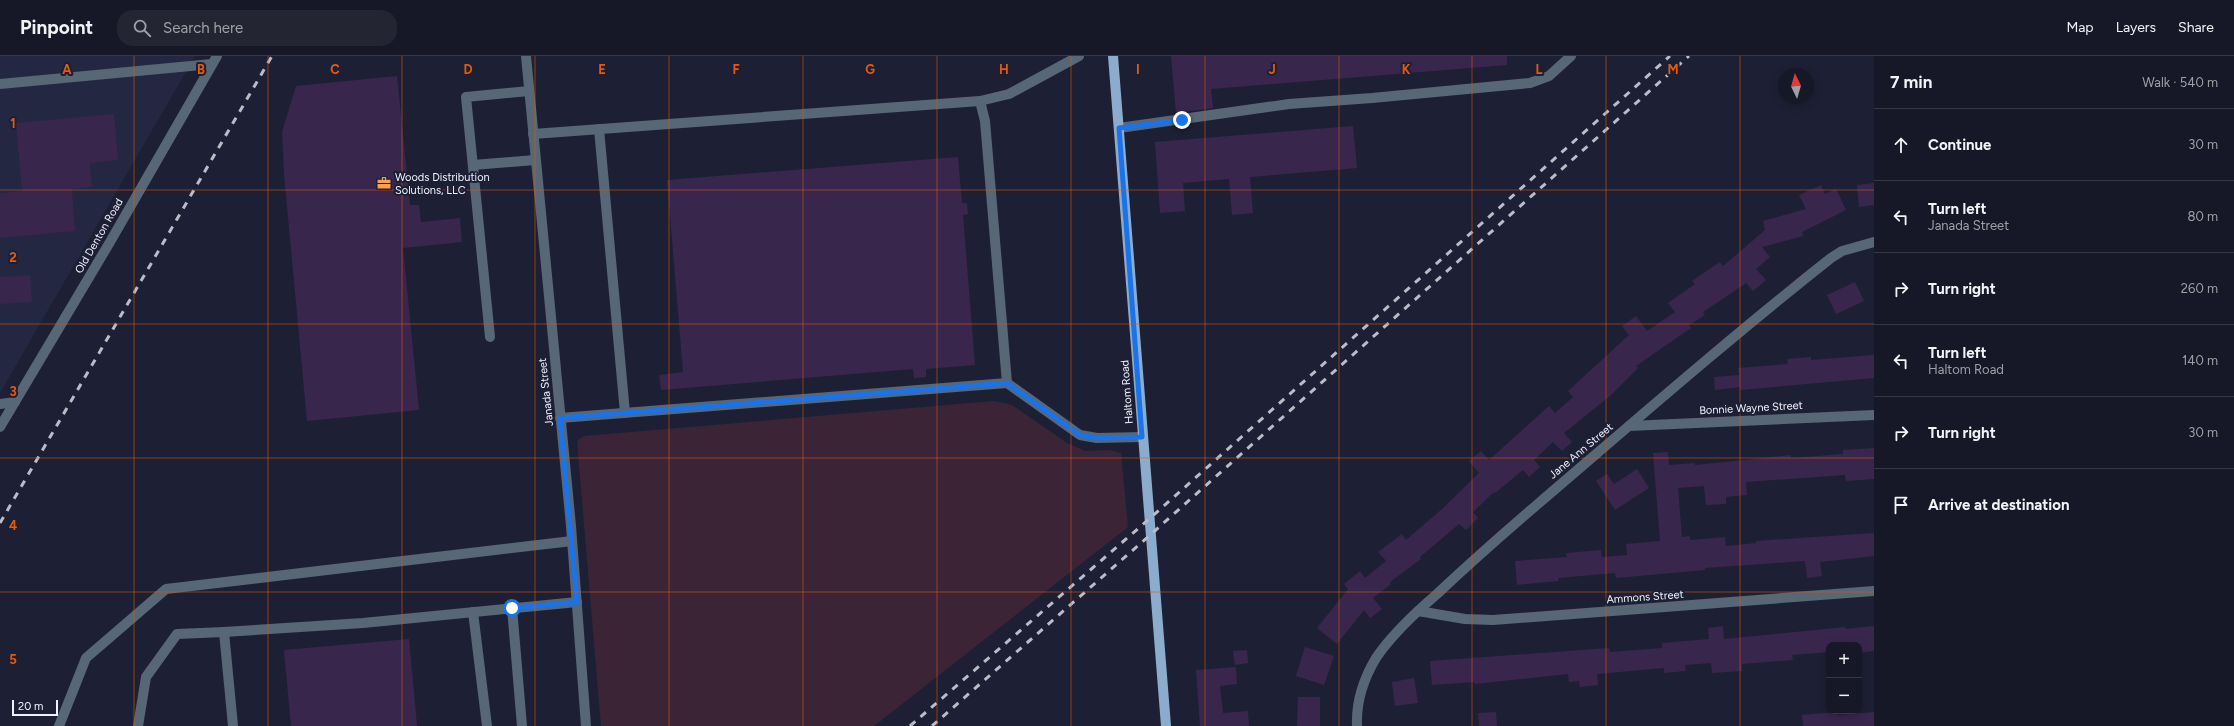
<!DOCTYPE html>
<meta charset="utf-8">
<style>
:root{--surface:#161827;--page:#232533;--text:#f1f3f6;--muted:#9ea0a7;--line:#353744}
body{margin:0;font-family:Figtree,sans-serif;background:var(--page);color:var(--text)}
.controls{position:absolute;right:12px;bottom:12px;display:grid;overflow:hidden;border-radius:8px;box-shadow:0 2px 10px #0003}
.controls button{width:36px;height:36px;display:grid;place-items:center;padding:0;border:0;border-bottom:1px solid var(--line);background:var(--surface);color:var(--text);font:20px sans-serif}
.compass{position:absolute;left:1778px;top:12px;width:36px;height:36px;border-radius:50%;background:var(--surface);box-shadow:0 2px 10px #0003;rotate:355deg}
.scale{position:absolute;left:12px;bottom:10px;width:46px;box-sizing:border-box;padding-left:4px;border:2px solid #eff2fd;border-top:0;font-size:11px;line-height:14px;white-space:nowrap;color:#eff2fd;-webkit-text-stroke:3px #1d2034;paint-order:stroke}
.stop{position:absolute;width:12px;height:12px;margin:-9px;border:3px solid #1a73e8;border-radius:50%;background:#fff}
.stop.end{background:#1a73e8;border-color:#fff;box-shadow:0 1px 4px #0008}
.list{margin:0;padding:0;list-style:none}
h2{display:flex;justify-content:space-between;align-items:center;height:52px;margin:0;padding:0 16px;font-size:17px}
h2 small{font-size:13px;font-weight:400;color:var(--muted)}
.list li{display:grid;grid-template-columns:26px 1fr auto;gap:12px;align-items:center;box-sizing:border-box;height:72px;padding:0 16px;border-top:1px solid var(--line)}
.list b{display:block;font-size:15px;white-space:nowrap}
.list p{margin:0;font-size:13px;white-space:nowrap;color:var(--muted)}
.list em{font-size:13px;font-style:normal;color:var(--muted)}
.icon{flex:none;width:22px;height:22px;fill:none;stroke:currentColor;stroke-width:2;stroke-linecap:round;stroke-linejoin:round}
.map{position:relative;flex:none;width:1874px;height:670px;overflow:hidden}
header{display:flex;align-items:center;gap:24px;box-sizing:border-box;height:56px;padding:0 20px;background:var(--surface);border-bottom:1px solid var(--line)}
header strong{font-size:19px}
nav{display:flex;gap:22px;margin-inline-start:auto;font-size:14px}
.search{width:280px;height:36px;background:var(--page);display:flex;align-items:center;gap:10px;box-sizing:border-box;padding:0 14px;border-radius:16px;color:var(--muted);font-size:15px}
main{display:flex}
aside{flex:1;background:var(--surface)}
.map>svg:first-child{display:block}
.built{fill:#232741}
.green{fill:#3c2437}
.building{fill:#39264d}
.lines{fill:none;stroke-linecap:round;stroke-linejoin:round}
.minor{stroke:#576776;stroke-width:10}
.major{stroke:#8baccd;stroke-width:10}
.rail{stroke:#b9bcc9;stroke-width:3;stroke-dasharray:7 7;stroke-linecap:butt}
.route{stroke:#1a73e8;stroke-width:5}
.grid{fill:none;stroke:#e8590c;stroke-width:1;stroke-opacity:0.55}
.labels{text-anchor:middle;dominant-baseline:central;stroke-width:4;stroke-linejoin:round;paint-order:stroke}
.poi-label{font-size:11px;fill:#eff2fd;stroke:#1d2034;text-anchor:start}
.street-label{font-size:11px;fill:#eff2fd;stroke:#1d2034}
.grid-label{font-size:13px;text-anchor:middle;font-weight:bold;fill:#e8590c;stroke:#1d2034;stroke-width:4;stroke-linejoin:round;paint-order:stroke}
</style>
<header>
<strong>Pinpoint</strong>
<div class="search"><svg class="icon" aria-label="search" viewBox="0 0 24 24"><circle cx="10" cy="10" r="6"/><path d="M15 15l6 6"/></svg>Search here</div>
<nav><a>Map</a><a>Layers</a><a>Share</a></nav>
</header>
<main>
<div class="map">
<svg width="1874" height="670" viewBox="0 0 1874 670">
<rect width="100%" height="100%" fill="#1d2034"/>
<path class="built" d="M0 0H195L0 337Z"/>
<path class="green" d="M994 345 1012 349 1067 387 1085 395 1110 394 1121 397 1128 471 874 670H601L577 385 584 380Z"/>
<g class="building">
<path d="M1171 0H1507V9L1211 33 1213 52 1176 57Z"/>
<path d="M397 20 410 149H419L421 166 460 162 462 186 403 192 419 354 307 365 284 118 282 76 296 30Z"/>
<path d="M114 58 118 104 90 107 92 131 72 133 75 175 0 182V137L22 135 16 67Z"/>
<path d="M1353 70 1357 112 1250 121 1253 157 1232 159 1229 123 1183 127 1185 155 1160 157 1155 86Z"/>
<path d="M958 101 962 147H967L968 158 963 159 975 309 926 313V321L914 322 913 313 661 334 659 319 683 316 667 124Z"/>
<path d="M1874 127V149L1859 151 1857 129Z"/>
<path d="M1821 129 1825 138 1836 133 1846 154 1802 176 1803 180 1762 191 1770 201 1756 213 1766 224 1753 235 1746 227 1703 256 1705 259 1689 269 1691 272 1636 310 1638 312 1610 340 1564 377 1572 386 1562 395 1553 386 1534 404 1540 411 1529 421 1523 414 1495 437 1494 436 1473 456 1478 462 1466 474 1459 468 1420 501 1421 503 1390 526 1391 528 1373 542 1382 553 1370 562 1364 554 1337 588 1317 572 1348 533 1344 528 1360 515 1365 522 1386 505 1378 496 1402 478 1406 484 1442 453 1479 417 1469 405 1481 395 1489 404 1549 350 1555 357 1573 341 1568 335 1629 279 1622 270 1636 260 1647 275 1675 256 1668 247 1695 228 1692 225 1720 206 1723 210 1765 174 1763 165 1806 153 1799 139Z"/>
<path d="M30 219 32 246 0 248V221Z"/>
<path d="M1855 226 1864 245 1836 258 1827 239Z"/>
<path d="M1874 299V322L1740 334V331L1715 334 1714 321 1739 319 1738 312 1788 308 1787 303 1811 301V304Z"/>
<path d="M1874 392V423L1846 425 1845 419 1746 426 1747 439 1726 441V448L1706 449 1704 430 1678 432 1682 481 1690 480V484L1725 481 1726 490 1756 487V485L1874 477V500L1820 506 1822 520 1807 522 1805 505 1705 512V514L1616 522 1615 517 1558 522V525L1517 529 1515 505 1567 501 1566 497 1601 494 1602 501 1627 499 1626 488 1660 485 1653 397 1668 396 1669 409 1695 407V409L1791 399V402L1843 398V394Z"/>
<path d="M1637 413 1649 432 1615 454 1596 425 1607 418 1614 428Z"/>
<path d="M1723 570 1724 583 1845 571 1846 573 1874 570V595L1859 597V589H1829V596L1792 599 1793 604 1742 608V615L1712 617 1711 607 1685 609 1686 615 1664 617V612L1597 618 1598 629 1580 631 1579 625 1569 626 1568 618 1475 628V626L1432 629 1430 605 1609 592 1610 596 1662 592V587L1709 583 1708 572Z"/>
<path d="M409 583 417 670H291L284 594Z"/>
<path d="M1305 591 1334 600 1324 629 1296 620Z"/>
<path d="M1247 594 1248 607 1235 609 1233 595Z"/>
<path d="M1236 611 1237 628 1220 630 1223 657 1248 655 1249 670H1200L1196 614Z"/>
<path d="M1414 622 1418 647 1395 650 1392 626Z"/>
<path d="M1298 641H1320V670H1297Z"/>
<path d="M1496 656 1497 670H1479L1478 657Z"/>
<path d="M1837 656V659L1874 656V670H1803L1802 659Z"/>
</g>
<g class="lines">
<g class="minor">
<path d="M526 0 571 470 586 670"/>
<path d="M0 28 212 8"/>
<path d="M980 45 985 65 1007 327"/>
<path d="M1119 72 1289 48 1372 42 1530 27 1549 20 1571 0"/>
<path d="M599 73 625 357"/>
<path d="M533 78 980 45 1009 38 1079 0"/>
<path d="M473 109 535 104"/>
<path d="M490 281 466 41 529 35"/>
<path d="M0 348 15 346"/>
<path d="M560 362 1007 327 1080 379 1097 382 1143 381"/>
<path d="M1629 370 1874 359"/>
<path d="M0 371 110 186 217 0"/>
<path d="M512 552 522 670"/>
<path d="M1418 555 1465 563 1493 564 1874 535"/>
<path d="M473 556 487 670"/>
<path d="M59 670 86 602 166 533 572 485"/>
<path d="M138 670 146 621 177 578 224 576"/>
<path d="M233 670 224 576 363 567 577 546"/>
<path d="M1357 670C1356 646 1364 622 1376 602 1392 578 1415 557 1437 538 1470 507 1504 477 1539 447 1635 365 1731 281 1831 202L1842 195 1874 186"/>
</g>
<path class="major" d="M1113 0 1166 670"/>
<g class="rail">
<path d="M0 467 272 0"/>
<path d="M910 670 1148 464 1670 0"/>
<path d="M932 670 1149 480 1689 0"/>
</g>
</g>
<g class="lines">
<path class="route" d="M512 552 577 546 560 362 1007 327 1080 379 1097 382 1142 381 1119 72 1182 64"/>
</g>
<path class="grid" d="M134 0V670M268 0V670M402 0V670M535 0V670M669 0V670M803 0V670M937 0V670M1071 0V670M1205 0V670M1339 0V670M1472 0V670M1606 0V670M1740 0V670M0 134H1874M0 268H1874M0 402H1874M0 536H1874"/>
<defs>
<g id="office-bare" transform="scale(1.08)"><path d="M-6-3h4V-5.5h4V-3h4V5H-6ZM-1-4.5V-3h2v-1.5ZM-6 0V1H6V0Z" fill="#fb9e51" stroke="#1d2034" stroke-width="2.5" paint-order="stroke"/></g>
</defs>
<g fill-rule="evenodd">
<use href="#office-bare" x="384" y="127"/>
</g>
<g class="labels">
<g class="poi-label">
<text x="395" y="121">Woods Distribution<tspan x="395" dy="13">Solutions, LLC</tspan></text>
</g>
<g class="street-label">
<text transform="translate(99 180) rotate(-60)">Old Denton Road</text>
<text transform="translate(546 336) rotate(-96)">Janada Street</text>
<text transform="translate(1127 336) rotate(-94)">Haltom Road</text>
<text transform="translate(1751 352) rotate(-3)">Bonnie Wayne Street</text>
<text transform="translate(1581 395) rotate(-40)">Jane Ann Street</text>
<text transform="translate(1645 541) rotate(-4)">Ammons Street</text>
</g>
</g>
<g class="grid-label">
<text x="67" y="18">A</text>
<text x="201" y="18">B</text>
<text x="335" y="18">C</text>
<text x="468" y="18">D</text>
<text x="602" y="18">E</text>
<text x="736" y="18">F</text>
<text x="870" y="18">G</text>
<text x="1004" y="18">H</text>
<text x="1138" y="18">I</text>
<text x="1272" y="18">J</text>
<text x="1406" y="18">K</text>
<text x="1539" y="18">L</text>
<text x="1673" y="18">M</text>
<text x="13" y="72">1</text>
<text x="13" y="206">2</text>
<text x="13" y="340">3</text>
<text x="13" y="474">4</text>
<text x="13" y="608">5</text>
</g>
</svg>
<div class="controls">
<button>+</button>
<button>−</button>
</div>
<svg class="compass" viewBox="-18 -18 36 36"><path d="M0-13l5 13h-10z" fill="#e53935"/><path d="M0 13l5-13h-10z" fill="#9ea0a7"/></svg>
<div class="scale">20 m</div>
<div class="stop" style="left:512px;top:552px"></div>
<div class="stop end" style="left:1182px;top:64px"></div>
</div>
<aside>
<h2>7 min<small>Walk · 540 m</small></h2>
<ul class="list">
<li><svg class="icon" aria-label="ahead" viewBox="0 0 24 24"><path d="M12 20V5M6 11l6-6 6 6"/></svg><div><b>Continue</b></div><em>30 m</em></li>
<li><svg class="icon" aria-label="left" viewBox="0 0 24 24"><path d="M17 20v-9H6M10 6l-5 5 5 5"/></svg><div><b>Turn left</b><p>Janada Street</p></div><em>80 m</em></li>
<li><svg class="icon" aria-label="right" viewBox="0 0 24 24"><path d="M7 20v-9h11M14 6l5 5-5 5"/></svg><div><b>Turn right</b></div><em>260 m</em></li>
<li><svg class="icon" aria-label="left" viewBox="0 0 24 24"><path d="M17 20v-9H6M10 6l-5 5 5 5"/></svg><div><b>Turn left</b><p>Haltom Road</p></div><em>140 m</em></li>
<li><svg class="icon" aria-label="right" viewBox="0 0 24 24"><path d="M7 20v-9h11M14 6l5 5-5 5"/></svg><div><b>Turn right</b></div><em>30 m</em></li>
<li><svg class="icon" aria-label="arrive" viewBox="0 0 24 24"><path d="M6 21V4h12l-3 4 3 4H6"/></svg><div><b>Arrive at destination</b></div></li>
</ul>
</aside>
</main>
